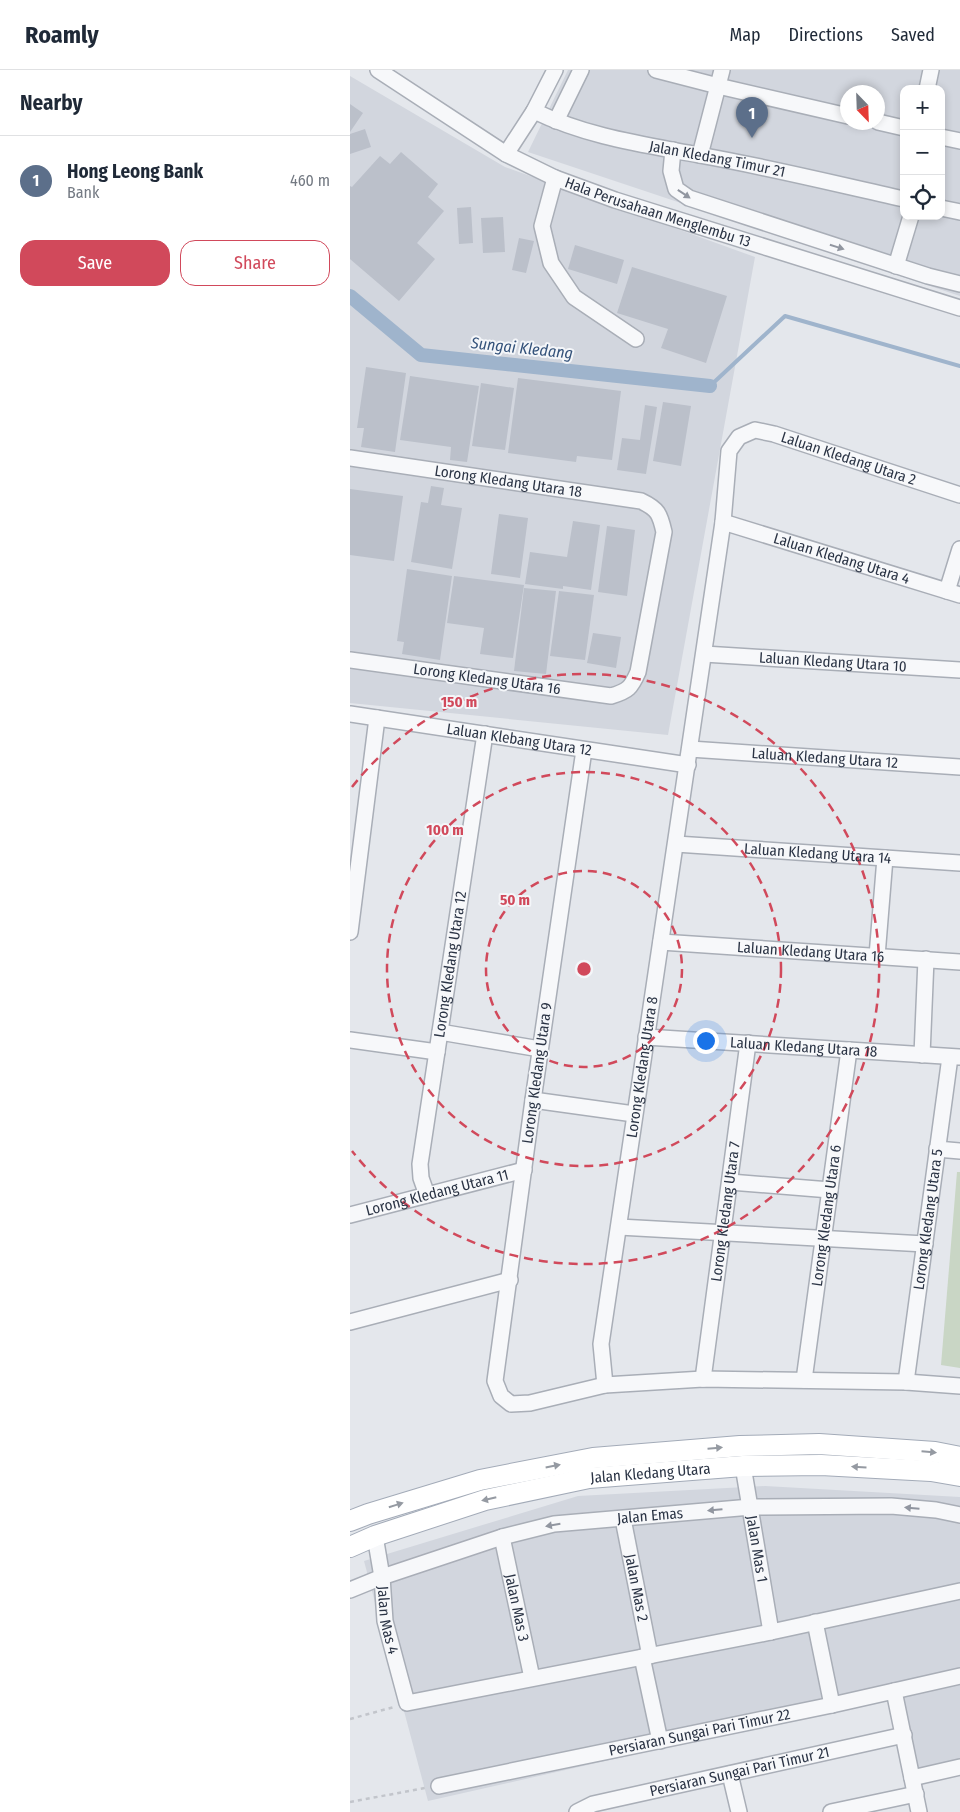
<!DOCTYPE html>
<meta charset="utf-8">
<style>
:root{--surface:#fff;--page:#f2f2f3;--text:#1f2937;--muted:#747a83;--line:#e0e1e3;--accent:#d1495b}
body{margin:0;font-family:"Fira Sans Condensed",sans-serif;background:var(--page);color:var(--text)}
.controls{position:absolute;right:15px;top:15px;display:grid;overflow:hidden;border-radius:10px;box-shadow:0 2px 8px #0003}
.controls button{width:45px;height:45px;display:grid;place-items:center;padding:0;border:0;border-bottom:1px solid var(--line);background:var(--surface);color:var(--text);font:25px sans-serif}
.compass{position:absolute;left:490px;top:15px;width:45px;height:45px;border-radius:50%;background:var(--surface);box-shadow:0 2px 8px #0003;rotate:157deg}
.you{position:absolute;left:355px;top:970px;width:18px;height:18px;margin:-12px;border:4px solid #fff;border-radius:50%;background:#1a73e8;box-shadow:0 0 0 8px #1a73e833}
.badge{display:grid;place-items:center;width:32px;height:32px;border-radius:50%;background:var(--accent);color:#fff;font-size:16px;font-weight:700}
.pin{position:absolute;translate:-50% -41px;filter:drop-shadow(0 1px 2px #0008)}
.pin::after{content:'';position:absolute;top:26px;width:18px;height:15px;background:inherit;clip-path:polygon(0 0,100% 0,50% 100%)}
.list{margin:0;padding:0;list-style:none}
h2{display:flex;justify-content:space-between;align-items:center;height:65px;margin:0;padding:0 20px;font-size:21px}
h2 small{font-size:16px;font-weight:400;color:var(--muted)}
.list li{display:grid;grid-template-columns:32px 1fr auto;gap:15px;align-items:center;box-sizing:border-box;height:90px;padding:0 20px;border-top:1px solid var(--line)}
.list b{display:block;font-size:19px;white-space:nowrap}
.list p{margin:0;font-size:16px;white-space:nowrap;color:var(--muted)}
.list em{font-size:16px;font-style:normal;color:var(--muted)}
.actions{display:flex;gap:10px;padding:15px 20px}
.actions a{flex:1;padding:11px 0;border:1px solid var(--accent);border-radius:15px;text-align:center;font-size:18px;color:var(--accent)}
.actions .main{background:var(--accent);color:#fff}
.icon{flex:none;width:28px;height:28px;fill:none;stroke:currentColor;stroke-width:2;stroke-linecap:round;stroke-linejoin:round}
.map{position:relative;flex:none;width:610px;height:1742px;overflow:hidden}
header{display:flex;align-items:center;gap:30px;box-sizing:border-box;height:70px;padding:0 25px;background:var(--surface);border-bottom:1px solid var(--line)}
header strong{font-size:24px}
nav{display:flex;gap:28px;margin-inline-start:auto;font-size:18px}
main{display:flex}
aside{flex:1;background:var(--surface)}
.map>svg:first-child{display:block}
.built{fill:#d2d6de;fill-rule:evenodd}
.green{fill:#c9d6c5}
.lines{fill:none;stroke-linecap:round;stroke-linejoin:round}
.stream{stroke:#9fb4cc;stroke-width:4}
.canal{stroke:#9fb4cc;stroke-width:14}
.building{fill:#bbc0ca}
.minor-casing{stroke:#a9aeb7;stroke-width:18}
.major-casing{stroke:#a3abb8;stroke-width:22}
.path{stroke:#c2c5cb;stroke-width:2.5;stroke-dasharray:4 4;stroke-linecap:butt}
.minor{stroke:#f7f8fa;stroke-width:15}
.major{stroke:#fff;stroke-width:20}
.oneway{fill:#9196a0}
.oneway2{fill:#959aa2}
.ring{fill:none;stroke:#d1495b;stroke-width:2.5;stroke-dasharray:9 6}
.labels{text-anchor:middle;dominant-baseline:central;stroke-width:4;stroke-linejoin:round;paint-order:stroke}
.street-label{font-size:15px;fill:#2b3445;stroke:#f4f6f9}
.water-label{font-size:16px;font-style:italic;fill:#34527a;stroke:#f4f6f9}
.centre{fill:#d1495b;stroke:#f4f6f9;stroke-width:2.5}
.ring-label{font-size:15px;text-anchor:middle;font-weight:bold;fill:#d1495b;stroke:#f4f6f9;stroke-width:4;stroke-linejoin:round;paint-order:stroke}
</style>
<header>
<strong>Roamly</strong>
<nav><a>Map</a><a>Directions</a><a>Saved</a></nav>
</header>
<main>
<aside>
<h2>Nearby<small></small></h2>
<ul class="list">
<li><span class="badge" style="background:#5c6f8a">1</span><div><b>Hong Leong Bank</b><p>Bank</p></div><em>460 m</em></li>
</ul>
<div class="actions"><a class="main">Save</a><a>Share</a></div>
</aside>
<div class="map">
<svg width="610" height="1742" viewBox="0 0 610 1742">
<rect width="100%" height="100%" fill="#e4e7ec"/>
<g class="built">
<path d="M218 0H610V226L178 82ZM554 19H591V146H554ZM498 22H528V52H498Z"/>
<path d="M0 6 155 97 405 187 318 665 0 633Z"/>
<path d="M415 1416 610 1427V1702L562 1711 543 1626 78 1731 14 1491 228 1426Z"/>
</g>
<path class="green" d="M607 1102H610V1298L591 1295Z"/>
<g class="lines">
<path class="stream" d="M360 316 435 246 610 296"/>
<path class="canal" d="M0 226 71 285 360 316"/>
</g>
<g class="building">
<path d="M0 34 13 43 0 62Z"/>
<path d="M15 59 21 77 0 84V64Z"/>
<path d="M51 82 88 114 78 127 94 141 67 173 85 189 49 231 0 189V116L2 117 30 86 40 94Z"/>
<path d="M121 137 123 173 109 174 107 138Z"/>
<path d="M153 147 155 182 133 183 131 148Z"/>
<path d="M169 168 184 171 176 203 162 200Z"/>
<path d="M225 175 274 190 267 214 218 199Z"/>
<path d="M282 197 377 226 356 293 311 278 318 259 267 243Z"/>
<path d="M16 297 56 303 45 382 11 377 14 358H7Z"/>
<path d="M60 306 129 316 117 392 100 390 101 377 50 370Z"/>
<path d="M168 308 271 321 262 390 227 386 226 392 158 383Z"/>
<path d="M131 313 164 318 155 380 122 376Z"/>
<path d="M313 332 341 336 331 396 303 391Z"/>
<path d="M295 335 307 337 296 404 267 400 272 368 290 370Z"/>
<path d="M81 416 94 418 91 435 112 438 102 499 61 492 71 432 78 433Z"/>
<path d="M0 419 53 426 44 491 0 485Z"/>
<path d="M149 444 178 448 170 508 141 504Z"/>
<path d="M223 451 250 455 241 520 213 516V519L175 514 180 482 217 487Z"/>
<path d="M257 456 285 460 277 526 248 522Z"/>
<path d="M57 499 102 506 90 590 52 584 54 572 47 571Z"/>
<path d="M104 506 174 515 163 588 130 584 134 558 97 553Z"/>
<path d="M174 518 206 521 196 604 164 601Z"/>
<path d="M209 521 244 525 235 590 200 586Z"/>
<path d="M243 563 271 567 266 598 237 593Z"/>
</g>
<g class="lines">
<g class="minor-casing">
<g id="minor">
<path id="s1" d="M28 0 156 84 205 108 265 130 610 238"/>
<path d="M306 0 368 16 498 46"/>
<path d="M577 19 581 0"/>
<path id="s2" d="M184 41C238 67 291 74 349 85 418 97 486 114 554 129"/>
<path d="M206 51 231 0"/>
<path d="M528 52 554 58"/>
<path d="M591 67 610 71"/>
<path d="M323 80 321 101 326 119 339 128 578 206 610 214"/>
<path d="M156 84 184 41 205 0"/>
<path d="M350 85 372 0"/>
<path d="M205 108 192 156 201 193 224 227 286 269"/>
<path d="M591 138 610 142"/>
<path d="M546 196 561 146"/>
<path id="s3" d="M0 388 291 431C308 439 310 444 314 462L288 602C281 618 278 621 261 626L0 590"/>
<path id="s4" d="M373 452 610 525"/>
<path d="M597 521 610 479"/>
<path id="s5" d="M354 584 610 600"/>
<path id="s6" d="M0 644 338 695"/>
<path id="s7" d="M340 679 610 697"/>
<path d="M234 680 183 1030 145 1311 151 1326 161 1334 180 1333 255 1315 353 1309 556 1312 610 1316"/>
<path id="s8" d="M326 774 610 793"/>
<path d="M0 862 27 648"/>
<path id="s9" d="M311 872 610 892"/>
<path d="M527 886 535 788"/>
<path d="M90 962 190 979"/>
<path id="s10" d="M296 967 609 987"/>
<path d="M0 970 87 982"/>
<path d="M572 985 576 889"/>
<path d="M183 1030 284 1044"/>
<path d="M587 1079 610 1081"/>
<path d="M380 1112 480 1120"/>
<path id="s11" d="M77 1125 71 1108 70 1094 135 664"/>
<path id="s12" d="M0 1145 174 1100"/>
<path d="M269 1157 575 1174"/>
<path d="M0 1252 160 1210"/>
<path id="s13" d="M353 1309 398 973"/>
<path id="s14" d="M454 1310 499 980"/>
<path id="s15" d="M556 1312 600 987"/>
<path id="s16" d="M255 1315 251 1274 373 452 379 381 389 367 405 360 424 364 610 425"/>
<path id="s17" d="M393 1396 421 1562"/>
<path id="s18" d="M273 1449 300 1586"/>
<path id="s19" d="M25 1466 32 1507 35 1551 57 1633 421 1562 610 1521"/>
<path id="s20" d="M152 1467 182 1608"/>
<path id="s21" d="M0 1520 32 1507 152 1467 204 1454 401 1437 541 1436 586 1440 610 1445"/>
<path d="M465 1552 482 1635"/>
<path d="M292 1587 310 1671"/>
<path d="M544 1621 569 1742"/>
<path d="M380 1704 389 1742"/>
<path d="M562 1708 610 1697"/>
<path id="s22" d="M89 1716 482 1635 610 1606"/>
<path id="s23" d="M227 1742 243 1734 554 1665"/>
<path d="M481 1742 566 1724"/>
</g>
</g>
<g class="major-casing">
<g id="major">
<path d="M0 1451 18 1444 130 1410 243 1388 390 1376 469 1374 585 1382 610 1387"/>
<path id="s24" d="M0 1477 25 1466 135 1430 239 1408 393 1396 471 1395 581 1401 610 1406"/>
</g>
</g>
<g class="path">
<path d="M0 1649 44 1637"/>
<path d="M0 1732 75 1718"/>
</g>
<use href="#minor" class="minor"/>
<use href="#major" class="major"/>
</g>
<defs><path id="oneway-solid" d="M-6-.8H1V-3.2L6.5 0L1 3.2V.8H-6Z" transform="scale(1.25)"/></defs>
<g class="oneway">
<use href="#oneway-solid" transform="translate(334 124) rotate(34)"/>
<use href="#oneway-solid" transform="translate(487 177) rotate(18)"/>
<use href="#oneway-solid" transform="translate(562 1438) rotate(-175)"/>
<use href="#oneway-solid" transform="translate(365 1440) rotate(175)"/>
<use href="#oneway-solid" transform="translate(203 1455) rotate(170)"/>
</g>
<g class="oneway2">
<use href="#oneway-solid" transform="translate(365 1378) rotate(-5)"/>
<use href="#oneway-solid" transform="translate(579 1382) rotate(5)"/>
<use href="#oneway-solid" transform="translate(203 1396) rotate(-11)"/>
<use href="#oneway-solid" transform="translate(509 1397) rotate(-177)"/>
<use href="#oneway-solid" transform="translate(139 1429) rotate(167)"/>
<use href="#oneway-solid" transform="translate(46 1435) rotate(-17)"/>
</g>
<g class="ring">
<circle cx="234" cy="899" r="98"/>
<circle cx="234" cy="899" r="197"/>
<path d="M2 717A295 295 0 1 1 2 1081"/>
</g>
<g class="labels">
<g class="street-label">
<text stroke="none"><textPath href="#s2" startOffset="190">Jalan Kledang Timur 21</textPath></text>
<text stroke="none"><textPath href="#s1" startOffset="316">Hala Perusahaan Menglembu 13</textPath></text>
<text stroke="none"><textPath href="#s16" startOffset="1076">Laluan Kledang Utara 2</textPath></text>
<text stroke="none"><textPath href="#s3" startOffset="160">Lorong Kledang Utara 18</textPath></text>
<text stroke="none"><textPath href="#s4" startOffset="124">Laluan Kledang Utara 4</textPath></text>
<text stroke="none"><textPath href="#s5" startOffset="129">Laluan Kledang Utara 10</textPath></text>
<text transform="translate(137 609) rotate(8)">Lorong Kledang Utara 16</text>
<text stroke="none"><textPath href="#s6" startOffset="171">Laluan Klebang Utara 12</textPath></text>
<text stroke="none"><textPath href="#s7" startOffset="135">Laluan Kledang Utara 12</textPath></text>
<text stroke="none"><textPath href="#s8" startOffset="142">Laluan Kledang Utara 14</textPath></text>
<text stroke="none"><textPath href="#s9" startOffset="150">Laluan Kledang Utara 16</textPath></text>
<text stroke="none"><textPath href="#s11" startOffset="234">Lorong Kledang Utara 12</textPath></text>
<text stroke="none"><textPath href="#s10" startOffset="158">Laluan Kledang Utara 18</textPath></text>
<text stroke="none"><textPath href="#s16" startOffset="321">Lorong Kledang Utara 8</textPath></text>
<text transform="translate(187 1003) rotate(-82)">Lorong Kledang Utara 9</text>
<text stroke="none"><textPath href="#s12" startOffset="90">Lorong Kledang Utara 11</textPath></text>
<text stroke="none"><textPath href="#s13" startOffset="169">Lorong Kledang Utara 7</textPath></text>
<text stroke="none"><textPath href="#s14" startOffset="166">Lorong Kledang Utara 6</textPath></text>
<text stroke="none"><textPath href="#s15" startOffset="164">Lorong Kledang Utara 5</textPath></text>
<text stroke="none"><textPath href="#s24" startOffset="311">Jalan Kledang Utara</textPath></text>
<text stroke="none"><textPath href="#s21" startOffset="311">Jalan Emas</textPath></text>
<text stroke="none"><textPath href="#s17" startOffset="84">Jalan Mas 1</textPath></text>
<text stroke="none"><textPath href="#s18" startOffset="70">Jalan Mas 2</textPath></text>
<text stroke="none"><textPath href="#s20" startOffset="72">Jalan Mas 3</textPath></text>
<text stroke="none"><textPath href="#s19" startOffset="85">Jalan Mas 4</textPath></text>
<text stroke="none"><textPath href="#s22" startOffset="266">Persiaran Sungai Pari Timur 22</textPath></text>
<text stroke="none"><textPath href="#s23" startOffset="168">Persiaran Sungai Pari Timur 21</textPath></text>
</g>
<g class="water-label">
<text transform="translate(172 278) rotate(6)">Sungai Kledang</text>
</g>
</g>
<circle cx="234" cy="899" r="8" class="centre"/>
<g class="ring-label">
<text x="109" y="637">150 m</text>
<text x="95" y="765">100 m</text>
<text x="165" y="835">50 m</text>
</g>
</svg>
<div class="controls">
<button>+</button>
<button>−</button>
<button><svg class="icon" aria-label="locate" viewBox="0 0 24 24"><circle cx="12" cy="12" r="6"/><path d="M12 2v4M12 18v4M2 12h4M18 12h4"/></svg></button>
</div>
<svg class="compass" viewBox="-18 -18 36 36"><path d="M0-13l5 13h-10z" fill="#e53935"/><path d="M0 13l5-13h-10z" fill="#747a83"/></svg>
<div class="you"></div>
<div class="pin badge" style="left:402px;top:68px;background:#5c6f8a">1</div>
</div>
</main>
